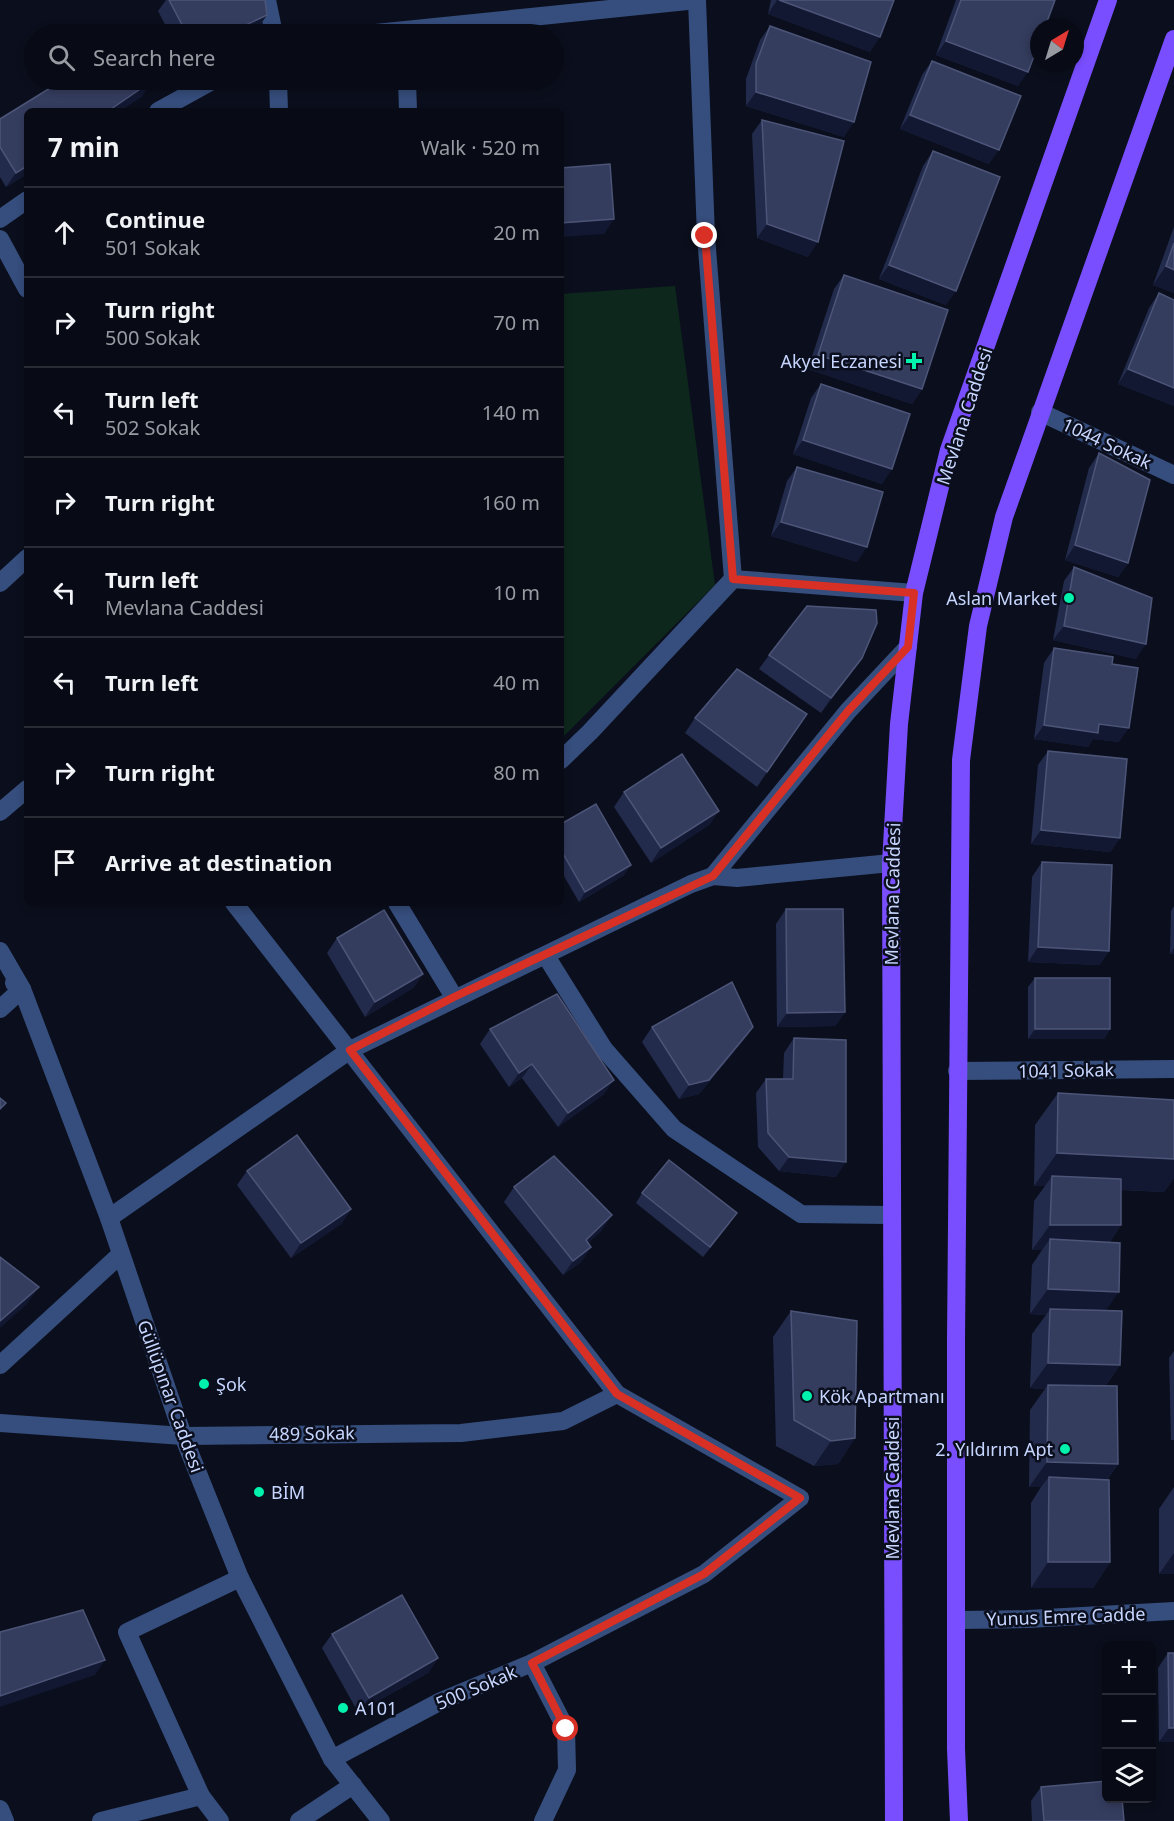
<!DOCTYPE html>
<meta charset="utf-8">
<style>
:root{--surface:#080b16;--page:#161923;--text:#f1f3f6;--muted:#989ba1;--line:#292b35}
body{margin:0;font-family:"Noto Sans",sans-serif;background:var(--page);color:var(--text)}
.controls{position:absolute;right:18px;bottom:18px;display:grid;overflow:hidden;border-radius:9px;box-shadow:0 3px 9px #0003}
.controls button{width:54px;height:54px;display:grid;place-items:center;padding:0;border:0;border-bottom:2px solid var(--line);background:var(--surface);color:var(--text);font:30px sans-serif}
.compass{position:absolute;left:1030px;top:18px;width:54px;height:54px;border-radius:50%;background:var(--surface);box-shadow:0 3px 9px #0003;rotate:38deg}
.stop{position:absolute;width:18px;height:18px;margin:-14px;border:4px solid #d93025;border-radius:50%;background:#fff}
.stop.end{background:#d93025;border-color:#fff;box-shadow:0 2px 6px #0008}
.list{margin:0;padding:0;list-style:none}
h2{display:flex;justify-content:space-between;align-items:center;height:78px;margin:0;padding:0 24px;font-size:26px}
h2 small{font-size:20px;font-weight:400;color:var(--muted)}
.list li{display:grid;grid-template-columns:39px 1fr auto;gap:18px;align-items:center;box-sizing:border-box;height:90px;padding:0 24px;border-top:2px solid var(--line)}
.list b{display:block;font-size:22px;white-space:nowrap}
.list p{margin:0;font-size:20px;white-space:nowrap;color:var(--muted)}
.list em{font-size:20px;font-style:normal;color:var(--muted)}
.icon{flex:none;width:33px;height:33px;fill:none;stroke:currentColor;stroke-width:2;stroke-linecap:round;stroke-linejoin:round}
.map{position:relative;flex:none;width:1174px;height:1821px;overflow:hidden}
.search{position:absolute;background:var(--surface);box-shadow:0 3px 9px #0003;left:24px;top:24px;width:540px;height:66px;display:flex;align-items:center;gap:15px;box-sizing:border-box;padding:0 21px;border-radius:33px;color:var(--muted);font-size:22px}
.panel{position:absolute;background:var(--surface);box-shadow:0 3px 9px #0003;left:24px;top:108px;width:540px;height:798px;border-radius:9px}
.map>svg:first-child{display:block}
.green{fill:#0e271c}
.lines{fill:none;stroke-linecap:round;stroke-linejoin:round}
.minor{stroke:#364e7d;stroke-width:18}
.major{stroke:#794eff;stroke-width:18}
.wall{fill:#232b4c}
.shaded-wall{fill:#121831}
.building{fill:#353d5f;stroke:#4c5578;stroke-width:1.5}
.route{stroke:#d93025;stroke-width:8}
.poi-dot{fill:#00f2ad;stroke:#0b0f1d;stroke-width:2}
.labels{text-anchor:middle;dominant-baseline:central;stroke-width:5;stroke-linejoin:round;paint-order:stroke}
.poi-label{font-size:18px;fill:#c7d6ff;stroke:#0b0f1d;text-anchor:start}
.street-label{font-size:18px;fill:#c7d6ff;stroke:#0b0f1d}
</style>
<div class="map">
<svg width="1174" height="1821" viewBox="0 0 1174 1821">
<rect width="100%" height="100%" fill="#0b0f1d"/>
<path class="green" d="M675 286 715 585 562 738 561 294Z"/>
<g class="lines">
<g class="minor">
<path d="M267 0 274 34"/>
<path d="M697 0 706 236 733 579 914 593"/>
<path d="M366 34 697 0"/>
<path d="M278 80 279 111"/>
<path d="M407 80 408 111"/>
<path d="M158 111 214 80"/>
<path d="M0 219 27 200"/>
<path d="M0 239 27 289"/>
<path d="M1040 412 1174 475"/>
<path d="M0 583 27 558"/>
<path d="M561 760 590 732 733 579"/>
<path d="M0 812 27 789"/>
<path d="M713 876 848 711 908 647"/>
<path d="M234 903 617 1394 800 1498 704 1574 532 1663 441 1701 332 1759"/>
<path d="M397 903 454 997"/>
<path d="M0 951 22 989 109 1218 183 1436 240 1578 332 1759 381 1821"/>
<path d="M546 956 604 1049 674 1129 801 1214 890 1215"/>
<path d="M0 1009 22 989 14 983"/>
<path d="M957 1071 1174 1069"/>
<path d="M109 1218 350 1050 691 884 713 876 737 878 891 863"/>
<path d="M0 1365 121 1254"/>
<path d="M0 1423 183 1436 461 1433 563 1421 617 1394"/>
<path d="M958 1620 1028 1619 1174 1611"/>
<path d="M532 1663 566 1729 567 1770 543 1821"/>
<path d="M201 1796 127 1632 240 1578"/>
<path d="M0 1809 5 1821"/>
<path d="M101 1821 201 1796 220 1821"/>
<path d="M299 1821 353 1785"/>
</g>
<g class="major">
<path d="M894 1821 891 863 899 724 914 593 949 450 1108 0"/>
<path d="M959 1821 956 1749V1340L961 760 978 626 1004 517 1174 39"/>
</g>
</g>
<g class="wall">
<path d="M166 0H265L267 15 257 29 247 34H170L158 11Z"/>
<path d="M771 0H894L870 52 768 14Z"/>
<path d="M956 0H1055L1018 86 936 55Z"/>
<path d="M770 26 844 137 746 106V79L760 40Z"/>
<path d="M932 61 989 164 900 129 922 75Z"/>
<path d="M45 80H151L142 96 120 111H27V174L6 187 0 177V119L50 88Z"/>
<path d="M762 120 808 257 757 238 752 134Z"/>
<path d="M933 151 946 305 879 279 923 166Z"/>
<path d="M1174 227V293L1153 285Z"/>
<path d="M844 275 922 389 912 404 808 369 834 289Z"/>
<path d="M1159 293 1174 406 1118 384 1149 308Z"/>
<path d="M821 384 882 484 793 454 811 398Z"/>
<path d="M1099 453 1128 563 1118 577 1065 560 1089 468Z"/>
<path d="M797 467 857 562 771 536 787 481Z"/>
<path d="M1074 567 1136 659 1053 640 1064 581Z"/>
<path d="M1054 648 1112 664 1119 742 1093 739 1088 747 1034 739 1044 663Z"/>
<path d="M769 655 852 672 821 713 759 669Z"/>
<path d="M807 714 757 787 685 733 695 718Z"/>
<path d="M1048 751 1120 838 1110 852 1031 844 1038 765Z"/>
<path d="M624 792 719 811 709 825 651 863 614 807Z"/>
<path d="M561 824 624 875 579 902 561 871Z"/>
<path d="M1042 862 1109 951 1099 965 1028 962 1032 877Z"/>
<path d="M1174 906V954H1170L1171 911Z"/>
<path d="M786 909 845 1012 835 1026 777 1027 776 924Z"/>
<path d="M337 938 423 974 413 988 365 1017 327 953Z"/>
<path d="M1035 978 1110 1029 1104 1039H1028V987Z"/>
<path d="M652 1027H753L743 1041 699 1094 679 1099 642 1042Z"/>
<path d="M490 1029 604 1094 558 1127 522 1078 509 1087 480 1044Z"/>
<path d="M794 1038 836 1177 779 1171 758 1147 756 1093 766 1079H783L784 1053Z"/>
<path d="M1058 1093 1174 1100V1178L1164 1192 1121 1190V1225L1110 1242 1106 1310 1120 1365 1106 1385 1118 1464 1107 1480 1110 1562 1093 1588H1031V1503L1041 1487H1029L1030 1410 1045 1389 1030 1388 1032 1334 1046 1315 1030 1314 1032 1265 1042 1250H1032L1034 1201 1045 1186H1034L1035 1125Z"/>
<path d="M247 1171 351 1209 341 1224 291 1258 237 1185Z"/>
<path d="M514 1187 602 1230 588 1243 591 1247 581 1262 563 1275 504 1202Z"/>
<path d="M642 1193 730 1223 703 1257 636 1203Z"/>
<path d="M791 1311 855 1438 838 1464 814 1466 776 1446 773 1337Z"/>
<path d="M1174 1351V1440H1171L1169 1358Z"/>
<path d="M1174 1487V1574H1159V1509Z"/>
<path d="M332 1634 438 1658 428 1673 358 1712 322 1648Z"/>
<path d="M1168 1653 1174 1742H1159L1158 1668Z"/>
<path d="M1041 1787 1124 1821H1032L1031 1801Z"/>
</g>
<g class="shaded-wall">
<path d="M777 0H779L880 37 870 52 768 14Z"/>
<path d="M267 15 257 29 247 34H227Z"/>
<path d="M946 41 1028 72 1018 86 936 55Z"/>
<path d="M152 81 142 96 120 111H108Z"/>
<path d="M756 92 854 122 844 137 746 106Z"/>
<path d="M910 115 999 150 989 164 900 129Z"/>
<path d="M27 166V174L6 187 16 173Z"/>
<path d="M614 219 604 234 561 237V223Z"/>
<path d="M767 224 818 242 808 257 757 238Z"/>
<path d="M889 265 956 291 946 305 879 279Z"/>
<path d="M1166 266 1174 270V293L1153 285Z"/>
<path d="M818 355 922 389 912 404 808 369Z"/>
<path d="M1128 369 1174 388V406L1118 384Z"/>
<path d="M803 440 892 469 882 484 793 454Z"/>
<path d="M781 522 867 547 857 562 771 536Z"/>
<path d="M1075 545 1128 563 1118 577 1065 560Z"/>
<path d="M1064 626 1146 644 1136 659 1053 640Z"/>
<path d="M862 658 852 672 821 713 831 698Z"/>
<path d="M1099 724 1129 728 1119 742 1093 739 1088 747 1034 739 1044 725Z"/>
<path d="M719 811 709 825 651 863 661 848Z"/>
<path d="M1041 830 1120 838 1110 852 1031 844Z"/>
<path d="M631 865 624 875 579 902 585 892Z"/>
<path d="M1038 947 1109 951 1099 965 1028 962Z"/>
<path d="M1174 948V954H1170Z"/>
<path d="M423 974 413 988 365 1017 375 1002Z"/>
<path d="M845 1012 835 1026 777 1027 787 1013Z"/>
<path d="M753 1027 743 1041 699 1094 679 1099 689 1085Z"/>
<path d="M1035 1029H1110L1104 1039H1028Z"/>
<path d="M532 1064 522 1078 509 1087 519 1073Z"/>
<path d="M614 1080 604 1094 558 1127 568 1113Z"/>
<path d="M1057 1153 1174 1159V1178L1164 1192 1052 1186V1176L1045 1186H1034Z"/>
<path d="M789 1157 846 1162 836 1177 779 1171Z"/>
<path d="M351 1209 341 1224 291 1258 301 1243Z"/>
<path d="M612 1215 602 1230 576 1255 586 1240Z"/>
<path d="M1050 1225H1121L1104 1251 1050 1239 1042 1250H1032Z"/>
<path d="M591 1247 581 1262 563 1275 573 1261Z"/>
<path d="M39 1287 26 1305 0 1328V1321Z"/>
<path d="M1048 1289 1119 1292 1101 1317 1050 1309 1046 1315 1030 1314Z"/>
<path d="M1048 1363 1120 1365 1102 1390 1048 1385 1045 1389 1030 1388Z"/>
<path d="M855 1438 838 1464 814 1466 831 1441Z"/>
<path d="M1047 1462 1118 1464 1100 1489 1049 1477 1041 1487H1029Z"/>
<path d="M1174 1553V1574H1159Z"/>
<path d="M1048 1562H1110L1093 1588H1031Z"/>
<path d="M438 1658 428 1673 358 1712 369 1698Z"/>
<path d="M105 1660 95 1675 0 1707V1696Z"/>
<path d="M1169 1728H1174V1742H1159Z"/>
</g>
<g class="building">
<path d="M169 0H265L267 15 227 34H187Z"/>
<path d="M779 0H894L880 37Z"/>
<path d="M961 0H1055L1045 27H1039V43L1028 72 946 41Z"/>
<path d="M770 26 871 62 854 122 756 92V64Z"/>
<path d="M127 32 128 34H120Z"/>
<path d="M932 61 1021 96 999 150 910 115Z"/>
<path d="M63 80H151L152 81 108 111H27V166L16 173 0 147V119Z"/>
<path d="M762 120 844 141 818 242 767 224Z"/>
<path d="M933 151 1000 177 956 291 889 265Z"/>
<path d="M610 164 614 219 561 223V168Z"/>
<path d="M1174 243V270L1166 266Z"/>
<path d="M844 275 948 310 922 389 818 355Z"/>
<path d="M1159 293 1174 300V388L1128 369Z"/>
<path d="M821 384 910 414 892 469 803 440Z"/>
<path d="M1099 453 1150 480 1128 563 1075 545Z"/>
<path d="M797 467 883 492 867 547 781 522Z"/>
<path d="M1074 567 1152 598 1146 644 1064 626Z"/>
<path d="M807 606 876 610 877 623 862 658 831 698 769 655Z"/>
<path d="M1054 648 1113 657 1112 664 1138 668 1129 728 1099 724 1098 733 1044 725Z"/>
<path d="M737 669 807 714 767 772 695 718Z"/>
<path d="M1048 751 1127 759 1120 838 1041 830Z"/>
<path d="M682 754 719 811 661 848 624 792Z"/>
<path d="M596 804 631 865 585 892 561 850V824Z"/>
<path d="M1042 862 1112 865 1109 951 1038 947Z"/>
<path d="M786 909H843L845 1012 787 1013Z"/>
<path d="M384 910 423 974 375 1002 337 938Z"/>
<rect x="1035" y="978" width="75" height="51"/>
<path d="M732 982 753 1027 709 1080 689 1085 652 1027Z"/>
<path d="M557 994 614 1080 568 1113 532 1064 519 1073 490 1029Z"/>
<path d="M794 1038 846 1040V1162L789 1157 768 1133 766 1079H793Z"/>
<path d="M1058 1093 1174 1100V1159L1057 1153Z"/>
<path d="M0 1098 6 1103 0 1109Z"/>
<path d="M297 1135 351 1209 301 1243 247 1171Z"/>
<path d="M554 1156 612 1215 586 1240 591 1247 573 1261 514 1187Z"/>
<path d="M669 1160 737 1213 710 1247 642 1193Z"/>
<path d="M1052 1176 1121 1179V1225H1050Z"/>
<path d="M1050 1239 1120 1243 1119 1292 1048 1289Z"/>
<path d="M0 1257 39 1287 0 1321Z"/>
<path d="M1050 1309 1122 1311 1120 1365 1048 1363Z"/>
<path d="M791 1311 857 1321 855 1438 831 1441 794 1420Z"/>
<path d="M1048 1385 1117 1386 1118 1464 1047 1462Z"/>
<path d="M1049 1477 1109 1480 1110 1562H1048Z"/>
<path d="M402 1595 438 1658 369 1698 332 1634Z"/>
<path d="M83 1610 105 1660 0 1696V1632Z"/>
<path d="M1168 1653H1174V1728H1169Z"/>
<path d="M1107 1781V1798H1122L1124 1821H1044L1041 1787Z"/>
</g>
<g class="lines">
<path class="route" d="M566 1729 532 1663 704 1574 800 1498 617 1394 350 1050 454 997 713 876 848 711 908 647 914 593 733 579 705 236"/>
</g>
<g class="poi-dot">
<path d="M911 352h6v6h6v6h-6v6h-6v-6h-6v-6h6z"/>
<circle cx="1069" cy="598" r="6"/>
<circle cx="204" cy="1384" r="6"/>
<circle cx="807" cy="1396" r="6"/>
<circle cx="1065" cy="1449" r="6"/>
<circle cx="259" cy="1492" r="6"/>
<circle cx="343" cy="1708" r="6"/>
</g>
<g class="labels">
<g class="poi-label">
<text x="902" y="361" text-anchor="end">Akyel Eczanesi</text>
<text x="1057" y="598" text-anchor="end">Aslan Market</text>
<text x="216" y="1384">Şok</text>
<text x="819" y="1396">Kök Apartmanı</text>
<text x="1053" y="1449" text-anchor="end">2. Yıldırım Apt</text>
<text x="271" y="1492">BİM</text>
<text x="355" y="1708">A101</text>
</g>
<g class="street-label">
<text transform="translate(964 416) rotate(-72)">Mevlana Caddesi</text>
<text transform="translate(1107 443) rotate(25)">1044 Sokak</text>
<text transform="translate(892 894) rotate(-89)">Mevlana Caddesi</text>
<text transform="translate(1066 1070) rotate(-1)">1041 Sokak</text>
<text transform="translate(171 1396) rotate(70)">Güllüpınar Caddesi</text>
<text transform="translate(312 1433) rotate(-1)">489 Sokak</text>
<text transform="translate(892 1488) rotate(-90)">Mevlana Caddesi</text>
<text transform="translate(1066 1616) rotate(-2)">Yunus Emre Cadde</text>
<text transform="translate(476 1687) rotate(-23)">500 Sokak</text>
</g>
</g>
</svg>
<div class="controls">
<button>+</button>
<button>−</button>
<button><svg class="icon" aria-label="layers" viewBox="0 0 24 24"><path d="M12 4l9 5-9 5-9-5zM3 14l9 5 9-5"/></svg></button>
</div>
<svg class="compass" viewBox="-18 -18 36 36"><path d="M0-13l5 13h-10z" fill="#e53935"/><path d="M0 13l5-13h-10z" fill="#989ba1"/></svg>
<div class="stop" style="left:566px;top:1729px"></div>
<div class="stop end" style="left:705px;top:236px"></div>
<div class="search"><svg class="icon" aria-label="search" viewBox="0 0 24 24"><circle cx="10" cy="10" r="6"/><path d="M15 15l6 6"/></svg>Search here</div>
<section class="panel">
<h2>7 min<small>Walk · 520 m</small></h2>
<ul class="list">
<li><svg class="icon" aria-label="ahead" viewBox="0 0 24 24"><path d="M12 20V5M6 11l6-6 6 6"/></svg><div><b>Continue</b><p>501 Sokak</p></div><em>20 m</em></li>
<li><svg class="icon" aria-label="right" viewBox="0 0 24 24"><path d="M7 20v-9h11M14 6l5 5-5 5"/></svg><div><b>Turn right</b><p>500 Sokak</p></div><em>70 m</em></li>
<li><svg class="icon" aria-label="left" viewBox="0 0 24 24"><path d="M17 20v-9H6M10 6l-5 5 5 5"/></svg><div><b>Turn left</b><p>502 Sokak</p></div><em>140 m</em></li>
<li><svg class="icon" aria-label="right" viewBox="0 0 24 24"><path d="M7 20v-9h11M14 6l5 5-5 5"/></svg><div><b>Turn right</b></div><em>160 m</em></li>
<li><svg class="icon" aria-label="left" viewBox="0 0 24 24"><path d="M17 20v-9H6M10 6l-5 5 5 5"/></svg><div><b>Turn left</b><p>Mevlana Caddesi</p></div><em>10 m</em></li>
<li><svg class="icon" aria-label="left" viewBox="0 0 24 24"><path d="M17 20v-9H6M10 6l-5 5 5 5"/></svg><div><b>Turn left</b></div><em>40 m</em></li>
<li><svg class="icon" aria-label="right" viewBox="0 0 24 24"><path d="M7 20v-9h11M14 6l5 5-5 5"/></svg><div><b>Turn right</b></div><em>80 m</em></li>
<li><svg class="icon" aria-label="arrive" viewBox="0 0 24 24"><path d="M6 21V4h12l-3 4 3 4H6"/></svg><div><b>Arrive at destination</b></div></li>
</ul>
</section>
</div>
